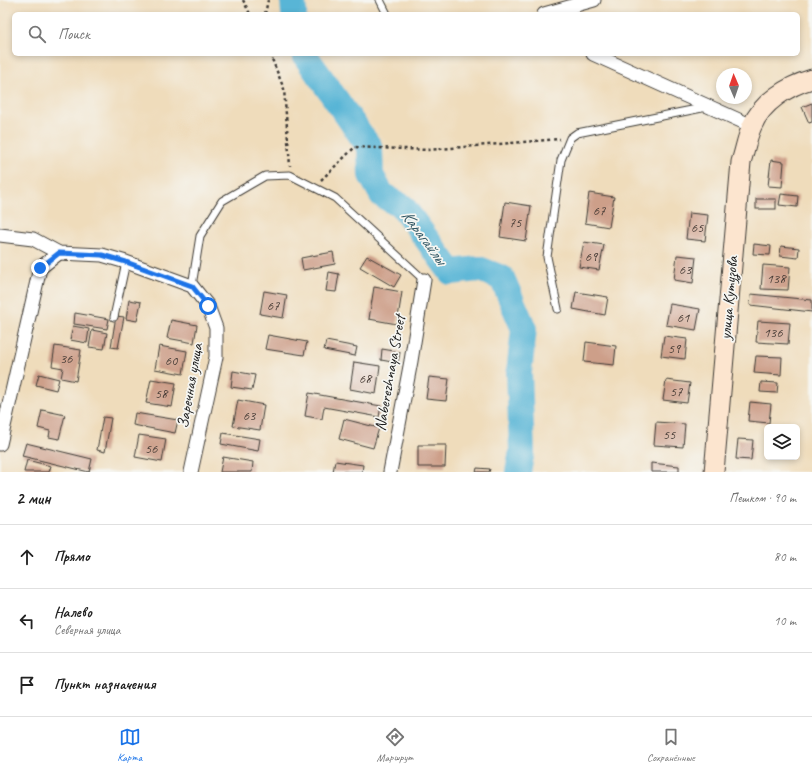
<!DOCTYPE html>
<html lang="ru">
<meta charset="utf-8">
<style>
:root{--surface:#fff;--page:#f6f6f6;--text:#222;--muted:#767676;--line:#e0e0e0;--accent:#1a73e8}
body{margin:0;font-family:Caveat,sans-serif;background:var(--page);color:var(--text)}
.controls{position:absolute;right:12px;bottom:12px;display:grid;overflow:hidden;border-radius:6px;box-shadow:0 2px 6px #0003}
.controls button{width:36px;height:36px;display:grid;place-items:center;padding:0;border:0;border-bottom:1px solid var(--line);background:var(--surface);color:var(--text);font:20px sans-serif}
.compass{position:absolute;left:716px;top:68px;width:36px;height:36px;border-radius:50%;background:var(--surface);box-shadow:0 2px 6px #0003;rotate:358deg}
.stop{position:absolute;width:12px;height:12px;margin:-9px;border:3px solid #1a73e8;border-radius:50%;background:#fff}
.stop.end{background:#1a73e8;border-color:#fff;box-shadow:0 1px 4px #0008}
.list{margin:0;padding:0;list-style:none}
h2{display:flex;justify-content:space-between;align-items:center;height:52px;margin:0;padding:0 16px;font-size:17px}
h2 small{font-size:13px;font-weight:400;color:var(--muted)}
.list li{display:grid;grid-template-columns:26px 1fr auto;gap:12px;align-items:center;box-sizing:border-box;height:64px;padding:0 16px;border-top:1px solid var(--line)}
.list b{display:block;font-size:15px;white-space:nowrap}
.list p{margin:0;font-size:13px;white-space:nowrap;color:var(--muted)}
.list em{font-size:13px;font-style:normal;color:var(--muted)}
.icon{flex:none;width:22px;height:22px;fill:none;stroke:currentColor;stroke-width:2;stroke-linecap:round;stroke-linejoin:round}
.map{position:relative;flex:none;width:812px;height:472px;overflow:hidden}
.search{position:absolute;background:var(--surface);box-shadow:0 2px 6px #0003;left:12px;right:12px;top:12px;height:44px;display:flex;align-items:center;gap:10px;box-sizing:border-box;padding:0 14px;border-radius:6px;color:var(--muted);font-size:15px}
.sheet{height:244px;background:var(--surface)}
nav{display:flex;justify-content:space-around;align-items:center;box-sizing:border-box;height:56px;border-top:1px solid var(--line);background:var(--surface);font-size:11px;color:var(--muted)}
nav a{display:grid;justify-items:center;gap:2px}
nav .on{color:var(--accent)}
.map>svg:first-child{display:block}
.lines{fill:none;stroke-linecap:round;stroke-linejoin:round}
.river{stroke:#58b5d6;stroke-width:26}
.building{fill:#cd9f89}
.service-casing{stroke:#3c3934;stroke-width:9}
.minor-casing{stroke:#3c3934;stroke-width:15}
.secondary-casing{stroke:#3c3934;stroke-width:21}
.path{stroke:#3c3934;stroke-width:2.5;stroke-dasharray:3 3;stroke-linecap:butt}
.service{stroke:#fff;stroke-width:7}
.minor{stroke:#fff;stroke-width:13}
.secondary{stroke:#fce5cf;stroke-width:19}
.route{stroke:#1a73e8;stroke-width:5}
.labels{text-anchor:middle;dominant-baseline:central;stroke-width:3.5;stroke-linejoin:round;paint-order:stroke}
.number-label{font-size:14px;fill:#483d37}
.street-label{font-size:16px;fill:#1c1c1c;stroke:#f6f6f2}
.water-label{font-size:17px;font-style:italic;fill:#345966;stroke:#f6f6f2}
</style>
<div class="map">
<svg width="812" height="472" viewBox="0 0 812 472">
<rect width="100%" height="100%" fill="#f6f6f2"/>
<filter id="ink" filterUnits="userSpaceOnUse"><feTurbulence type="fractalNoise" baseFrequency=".025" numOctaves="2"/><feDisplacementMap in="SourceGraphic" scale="8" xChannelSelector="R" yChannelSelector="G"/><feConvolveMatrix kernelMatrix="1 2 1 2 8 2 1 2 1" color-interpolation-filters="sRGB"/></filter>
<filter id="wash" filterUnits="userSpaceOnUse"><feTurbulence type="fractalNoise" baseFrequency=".012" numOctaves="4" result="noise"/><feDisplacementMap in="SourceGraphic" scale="16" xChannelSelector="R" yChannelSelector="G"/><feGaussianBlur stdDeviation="0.9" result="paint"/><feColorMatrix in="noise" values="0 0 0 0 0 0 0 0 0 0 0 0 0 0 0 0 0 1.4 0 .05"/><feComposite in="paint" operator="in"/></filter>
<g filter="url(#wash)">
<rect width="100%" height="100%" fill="#efdcbb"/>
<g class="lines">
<g class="river">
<path d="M293 0 294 14"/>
<path d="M304 54 370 148 371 175 382 195 403 207 451 272 479 269 502 278 524 329 519 372 522 451 518 472"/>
</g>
</g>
<g id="blocks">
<g class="building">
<path d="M812 103V122L809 123 802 107Z"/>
<path d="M771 160 784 162 782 187 768 186Z"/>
<path d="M589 193 614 197 609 227 585 223Z"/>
<path d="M781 194 798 196 797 207 779 205Z"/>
<rect x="756" y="199" width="20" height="10"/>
<path d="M505 202 531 206 526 241 500 237Z"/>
<path d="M689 213 708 215 705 241 686 239Z"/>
<path d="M584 242 604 245 599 270 579 267Z"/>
<path d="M754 244 771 246 770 255 753 254Z"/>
<path d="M781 246 799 248 798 258 780 256Z"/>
<path d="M333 252 335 264 303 270 301 258Z"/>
<path d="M677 255 696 257 693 283 674 280Z"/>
<path d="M367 256 401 275 394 287 360 267Z"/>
<path d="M763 265 790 267 788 290 761 289Z"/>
<path d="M329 272 339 274 336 292 326 291Z"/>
<path d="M374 287 402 292 397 324 369 319Z"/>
<path d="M264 291 287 295 283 318 260 314Z"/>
<path d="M576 292 608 297 605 315 573 309Z"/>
<path d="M751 294 812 300V312L750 305Z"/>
<path d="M129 300 141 302 137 321 126 319Z"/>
<path d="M670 304 700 309 696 330 666 325Z"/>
<path d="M75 313 109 319 107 329 74 324Z"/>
<path d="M116 316 124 317 118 348 111 347Z"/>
<path d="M171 320 197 325 194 343 167 338Z"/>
<path d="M758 321 790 323 788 344 756 342Z"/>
<path d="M73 326 89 329 87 343 70 340Z"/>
<path d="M92 330 107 333 104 349 89 347Z"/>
<path d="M268 335 307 342 304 355 265 349Z"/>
<path d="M664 336 687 339 685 359 661 356Z"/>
<path d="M326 341 357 347 355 356 324 350Z"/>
<path d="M586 342 616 346 614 365 584 362Z"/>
<path d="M55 346 81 350 76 381 61 378 63 368 52 366Z"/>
<path d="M159 346 187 351 183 374 155 369Z"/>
<path d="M382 349 400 352 398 363 381 360Z"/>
<path d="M756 356 782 357 781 375 754 373Z"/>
<path d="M354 362 380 366 376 394 350 389Z"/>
<path d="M233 371 255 375 252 390 231 387Z"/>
<path d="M39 374 59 379 56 390 36 385Z"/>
<path d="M429 377 449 379 446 401 426 399Z"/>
<path d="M151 379 176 383 172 407 146 403Z"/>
<path d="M666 380 690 383 687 403 663 400Z"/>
<path d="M761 382 778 383 777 393 760 392Z"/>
<path d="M309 393 381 406 379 417 324 407 322 419 305 416Z"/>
<path d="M238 400 264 405 260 430 233 426Z"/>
<path d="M750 402 771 404 769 423 748 421Z"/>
<path d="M42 410 65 415 59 439 49 437 50 431 38 428Z"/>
<path d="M135 413 178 420 175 433 133 425Z"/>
<path d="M103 417 111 418 105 452 97 450Z"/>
<path d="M344 419 379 428 373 448 339 439Z"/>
<path d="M656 422 685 424 683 447 654 445Z"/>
<path d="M223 433 260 439 258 451 221 444Z"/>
<path d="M139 435 166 439 162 462 135 457Z"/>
<path d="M738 439 753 440 751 460 736 459Z"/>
<path d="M26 443 92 459 89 472 22 456Z"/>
<path d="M418 445H446L445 467H418Z"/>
<path d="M223 457 253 462 252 472H220Z"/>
<path d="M27 460 51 466 49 472H24Z"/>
<path d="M335 461 363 465 362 472H333Z"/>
<path d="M651 463 679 466V472H651Z"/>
<path d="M477 468 490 469 489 472H476Z"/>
</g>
</g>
</g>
<g filter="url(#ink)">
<use href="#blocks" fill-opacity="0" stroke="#3c3934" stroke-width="1"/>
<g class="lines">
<g class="service-casing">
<g id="service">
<path d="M380 0 387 14"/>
<path d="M192 286 200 236 222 201 265 176 290 175 335 198 424 280"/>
<path d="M558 309 547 257 561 160 570 138 577 133 707 107"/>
<path d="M114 317 126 262"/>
</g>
</g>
<g class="minor-casing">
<g id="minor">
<path d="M544 14 594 0"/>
<path d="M593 54 752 126"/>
<path d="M0 235 33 239 59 253 102 255 126 262 192 286 208 306 216 328V357L191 472"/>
<path d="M0 444 40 268 59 253"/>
<path d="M390 472 411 361 424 280"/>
</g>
</g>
<g class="secondary-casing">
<path id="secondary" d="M714 472 741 162C745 150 747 137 752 126 762 102 788 86 812 79"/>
</g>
<g class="path">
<path d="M243 0 250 14"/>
<path d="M265 14 268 0"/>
<path d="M270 54 284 89 290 166"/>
<path d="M321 180 355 147 428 150 560 139"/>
</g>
<use href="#service" class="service"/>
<use href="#minor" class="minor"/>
<use href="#secondary" class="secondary"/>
</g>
</g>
<g class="lines" filter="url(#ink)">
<path class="route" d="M40 268 59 253 102 255 126 262 192 286 208 306"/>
</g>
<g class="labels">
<g class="number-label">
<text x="599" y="210">67</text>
<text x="515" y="222">75</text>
<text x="697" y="227">65</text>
<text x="591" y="256">69</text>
<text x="685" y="269">63</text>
<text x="776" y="278">138</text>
<text x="273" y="305">67</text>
<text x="683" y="317">61</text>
<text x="773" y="332">136</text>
<text x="674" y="348">59</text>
<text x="66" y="358">36</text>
<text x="171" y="360">60</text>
<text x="365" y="378">68</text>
<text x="676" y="391">57</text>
<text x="161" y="393">58</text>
<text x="249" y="415">63</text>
<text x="669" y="434">55</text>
<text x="151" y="448">56</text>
</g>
<g class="street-label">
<text transform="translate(729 298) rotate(-85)">улица Кутузова</text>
<text transform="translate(390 373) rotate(-80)">Naberezhnaya Street</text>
<text transform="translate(190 386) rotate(-80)">Заречная улица</text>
</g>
<g class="water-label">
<text transform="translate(424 237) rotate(53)">Карагайлы</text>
</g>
</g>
</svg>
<div class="controls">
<button><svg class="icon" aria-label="layers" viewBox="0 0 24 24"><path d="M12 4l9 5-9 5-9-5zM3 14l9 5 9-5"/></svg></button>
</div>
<svg class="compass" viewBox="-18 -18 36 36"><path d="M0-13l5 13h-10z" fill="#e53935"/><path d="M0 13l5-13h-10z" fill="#767676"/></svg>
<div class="stop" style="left:208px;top:306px"></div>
<div class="stop end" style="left:40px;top:268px"></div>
<div class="search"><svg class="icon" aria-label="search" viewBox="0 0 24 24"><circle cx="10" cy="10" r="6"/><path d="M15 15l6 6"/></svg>Поиск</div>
</div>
<section class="sheet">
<h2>2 мин<small>Пешком · 90 m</small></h2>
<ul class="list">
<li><svg class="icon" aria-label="ahead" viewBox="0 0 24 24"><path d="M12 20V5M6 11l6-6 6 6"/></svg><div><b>Прямо</b></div><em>80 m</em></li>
<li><svg class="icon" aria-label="left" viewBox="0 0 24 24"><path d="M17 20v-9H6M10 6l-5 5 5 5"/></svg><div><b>Налево</b><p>Северная улица</p></div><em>10 m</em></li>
<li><svg class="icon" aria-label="arrive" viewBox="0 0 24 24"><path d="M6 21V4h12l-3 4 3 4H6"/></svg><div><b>Пункт назначения</b></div></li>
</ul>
</section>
<nav>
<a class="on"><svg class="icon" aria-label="map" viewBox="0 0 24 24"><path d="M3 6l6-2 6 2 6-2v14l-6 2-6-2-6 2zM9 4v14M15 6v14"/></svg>Карта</a>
<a><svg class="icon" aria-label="directions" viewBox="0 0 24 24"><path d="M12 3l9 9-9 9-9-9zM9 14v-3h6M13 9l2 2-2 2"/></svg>Маршрут</a>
<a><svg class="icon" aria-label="saved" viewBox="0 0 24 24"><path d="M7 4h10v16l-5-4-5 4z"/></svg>Сохранённые</a>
</nav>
